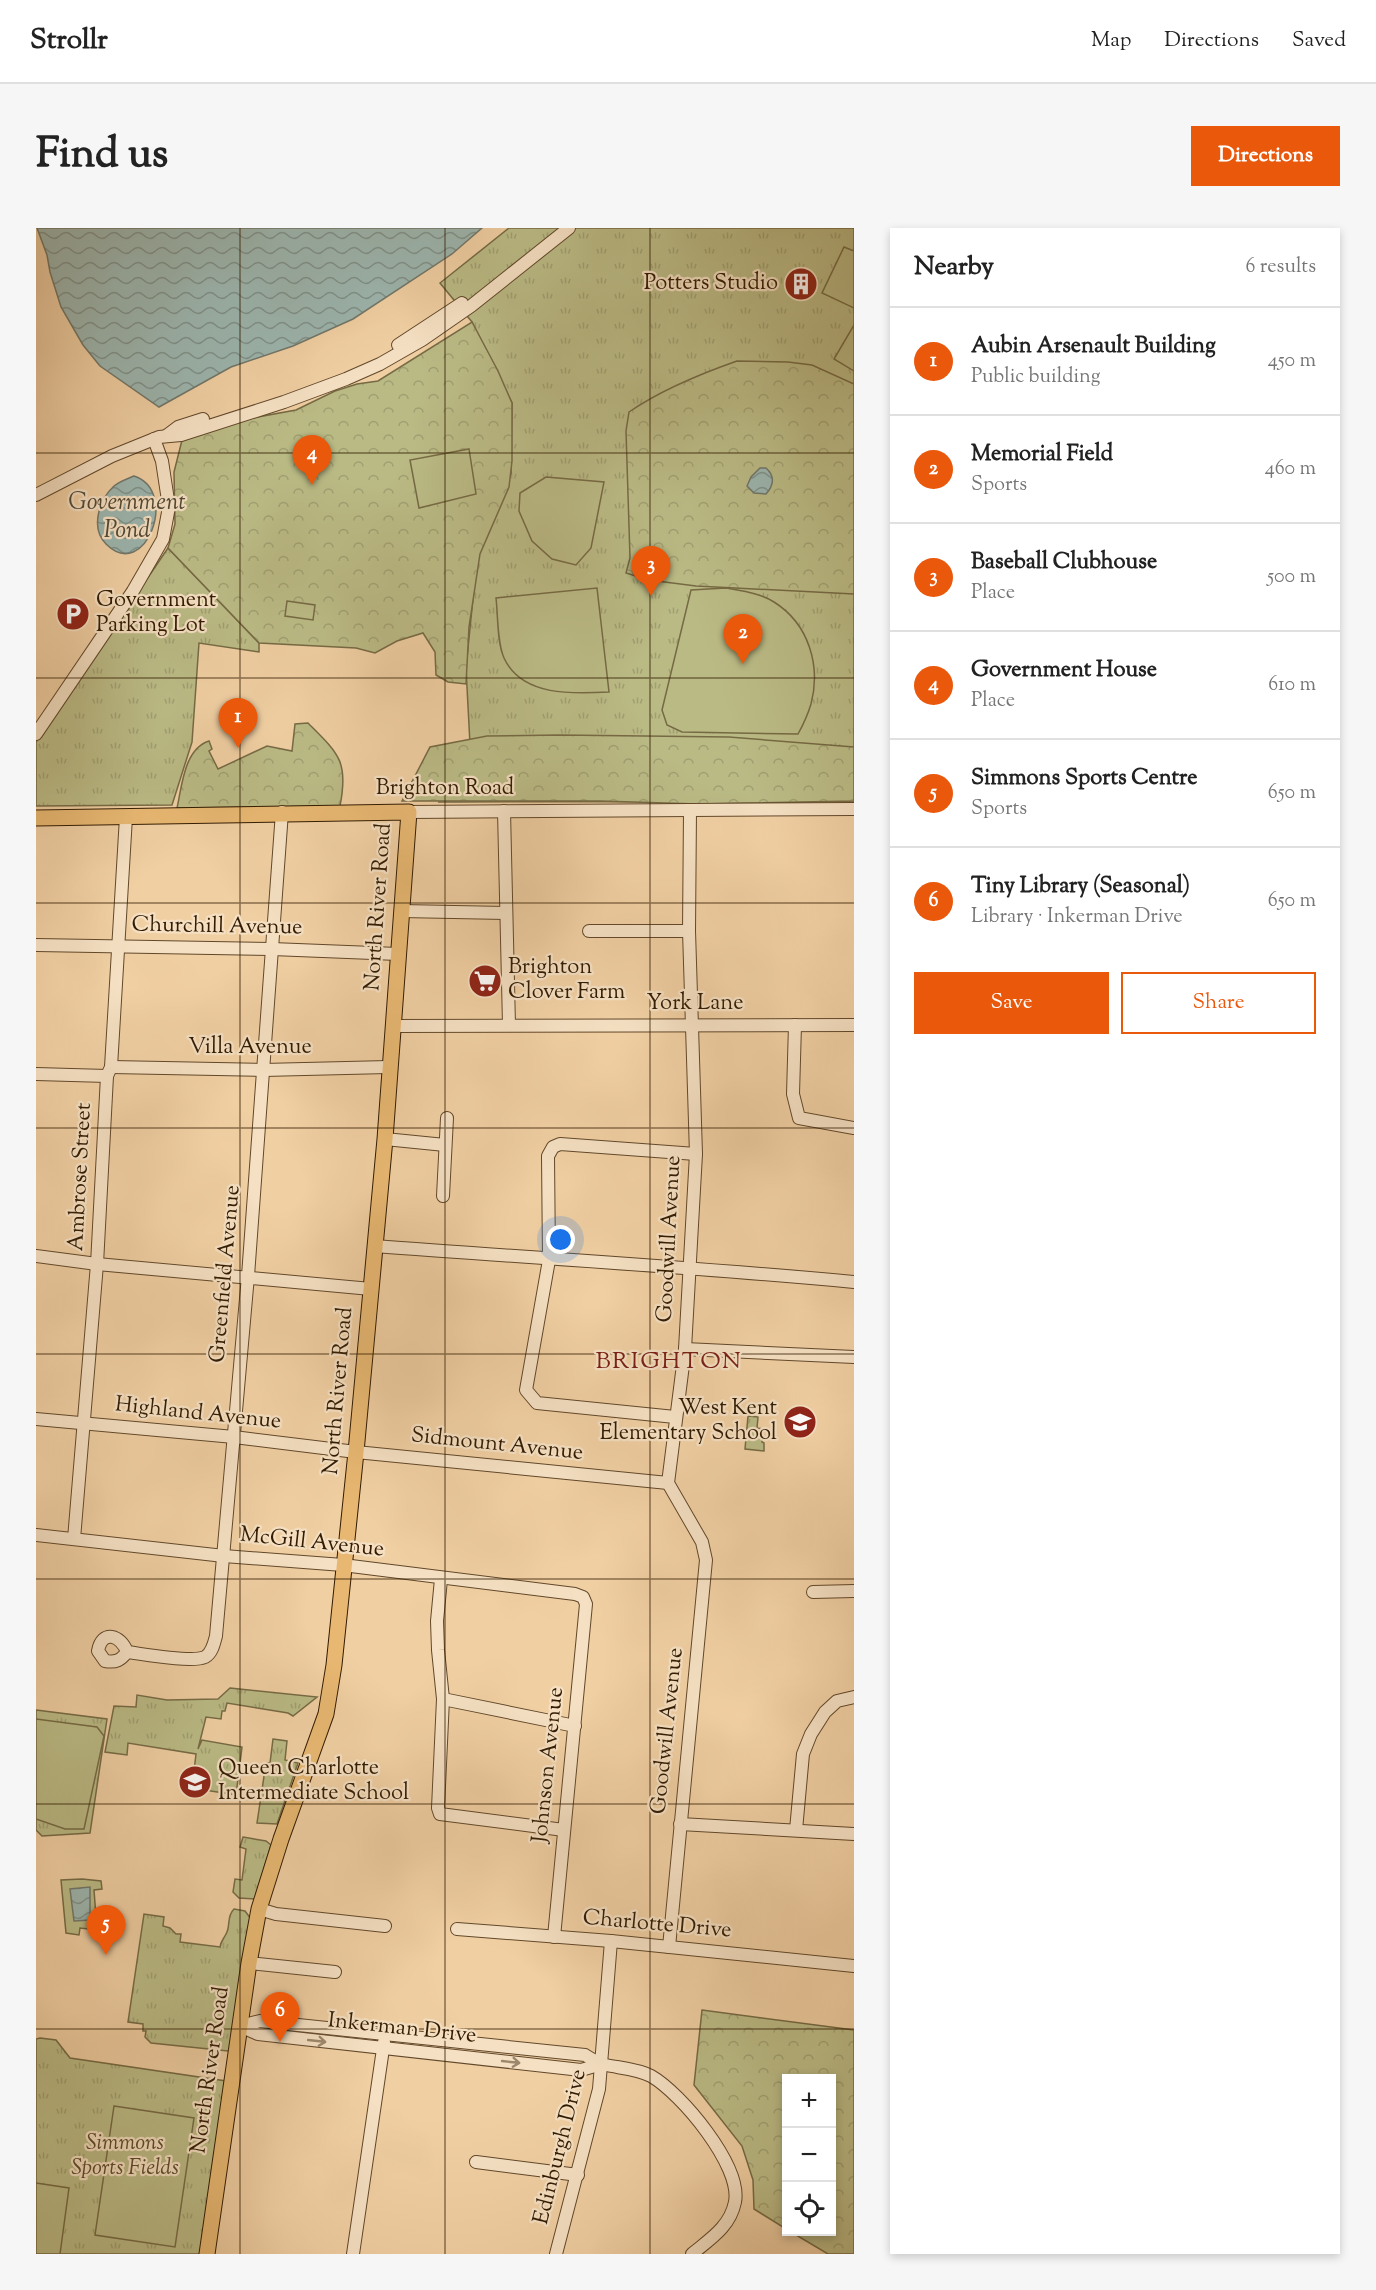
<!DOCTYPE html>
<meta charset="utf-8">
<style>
:root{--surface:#fff;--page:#f6f6f6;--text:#222;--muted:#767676;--line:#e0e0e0;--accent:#ea580c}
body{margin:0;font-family:"Sorts Mill Goudy",serif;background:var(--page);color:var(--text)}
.controls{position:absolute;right:18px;bottom:18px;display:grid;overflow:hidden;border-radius:0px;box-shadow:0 3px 9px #0003}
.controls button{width:54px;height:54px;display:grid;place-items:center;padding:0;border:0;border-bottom:2px solid var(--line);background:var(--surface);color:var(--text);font:30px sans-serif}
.you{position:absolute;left:525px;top:1012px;width:21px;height:21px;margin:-15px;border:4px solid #fff;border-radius:50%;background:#1a73e8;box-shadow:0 0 0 9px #1a73e833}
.badge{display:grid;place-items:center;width:39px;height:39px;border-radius:50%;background:var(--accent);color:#fff;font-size:20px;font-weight:700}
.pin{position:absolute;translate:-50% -50px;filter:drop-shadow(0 2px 3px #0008)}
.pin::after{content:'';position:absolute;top:32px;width:21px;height:18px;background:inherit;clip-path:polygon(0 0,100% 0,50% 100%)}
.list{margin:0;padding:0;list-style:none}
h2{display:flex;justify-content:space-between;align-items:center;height:78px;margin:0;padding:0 24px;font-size:26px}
h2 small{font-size:20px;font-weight:400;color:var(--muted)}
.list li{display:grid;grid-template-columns:39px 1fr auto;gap:18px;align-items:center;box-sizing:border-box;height:108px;padding:0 24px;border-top:2px solid var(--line)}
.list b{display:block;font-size:22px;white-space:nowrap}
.list p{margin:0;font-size:20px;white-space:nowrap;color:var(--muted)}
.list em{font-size:20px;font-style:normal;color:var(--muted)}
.actions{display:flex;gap:12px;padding:18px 24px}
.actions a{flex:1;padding:14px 0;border:2px solid var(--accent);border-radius:0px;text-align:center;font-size:21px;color:var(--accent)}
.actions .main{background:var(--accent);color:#fff}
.icon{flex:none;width:33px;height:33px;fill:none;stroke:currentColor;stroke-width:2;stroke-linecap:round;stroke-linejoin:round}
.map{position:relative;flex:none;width:818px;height:2026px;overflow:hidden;border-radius:0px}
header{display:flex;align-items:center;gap:36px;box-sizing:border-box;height:84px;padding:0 30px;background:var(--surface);border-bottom:2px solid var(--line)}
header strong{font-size:28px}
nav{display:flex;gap:33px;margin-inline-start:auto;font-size:21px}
.intro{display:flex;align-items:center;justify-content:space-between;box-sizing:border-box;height:144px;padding:0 36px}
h1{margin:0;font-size:42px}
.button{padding:15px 27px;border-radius:0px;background:var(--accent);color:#fff;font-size:21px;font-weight:700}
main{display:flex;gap:36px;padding:0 36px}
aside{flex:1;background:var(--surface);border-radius:0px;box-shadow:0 3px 9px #0003}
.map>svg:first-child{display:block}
.grass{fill:url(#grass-tufts);stroke:#766a44;stroke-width:1.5}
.forest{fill:url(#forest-crowns);stroke:#766a44;stroke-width:1.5}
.garden{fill:#baba85;stroke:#766a44;stroke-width:1.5}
.water{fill:url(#water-waves);stroke:#727769;stroke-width:1.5}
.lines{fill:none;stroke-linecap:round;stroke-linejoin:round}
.minor-casing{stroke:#62482a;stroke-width:14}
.major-casing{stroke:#321b02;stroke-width:17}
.minor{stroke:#f5e0c3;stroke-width:12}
.major{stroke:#e8b872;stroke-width:15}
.oneway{stroke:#9d876c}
.grid{fill:none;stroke:#321b02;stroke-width:1.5;stroke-opacity:0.55}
.labels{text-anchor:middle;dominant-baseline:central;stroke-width:4.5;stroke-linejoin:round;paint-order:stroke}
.poi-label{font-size:22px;fill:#321b02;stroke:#f5e0c3;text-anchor:start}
.street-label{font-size:22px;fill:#321b02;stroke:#f5e0c3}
.park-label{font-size:22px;font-style:italic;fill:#5b4b29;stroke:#f5e0c3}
.water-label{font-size:24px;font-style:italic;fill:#524936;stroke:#f5e0c3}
.neighbourhood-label{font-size:24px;letter-spacing:1.5px;fill:#7a1f14;stroke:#f5e0c3}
</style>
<header>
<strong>Strollr</strong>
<nav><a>Map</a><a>Directions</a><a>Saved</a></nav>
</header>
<div class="intro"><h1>Find us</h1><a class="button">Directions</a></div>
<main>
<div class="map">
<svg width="818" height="2026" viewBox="0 0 818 2026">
<defs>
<pattern id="grass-tufts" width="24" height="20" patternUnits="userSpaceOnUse" patternTransform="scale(1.5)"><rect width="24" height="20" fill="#baba85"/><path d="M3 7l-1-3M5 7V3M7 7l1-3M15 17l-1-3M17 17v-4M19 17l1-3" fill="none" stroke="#a09f71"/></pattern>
<pattern id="forest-crowns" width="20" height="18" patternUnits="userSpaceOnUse" patternTransform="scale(1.5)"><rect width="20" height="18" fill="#baba85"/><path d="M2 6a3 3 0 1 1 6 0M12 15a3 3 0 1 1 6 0" fill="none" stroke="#a09f71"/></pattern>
<pattern id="water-waves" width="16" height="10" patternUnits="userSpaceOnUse" patternTransform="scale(1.5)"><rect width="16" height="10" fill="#9cb5ae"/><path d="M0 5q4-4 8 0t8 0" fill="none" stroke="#80928b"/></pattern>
</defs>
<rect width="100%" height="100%" fill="#f0cfa3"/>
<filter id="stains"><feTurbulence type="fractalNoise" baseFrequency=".00333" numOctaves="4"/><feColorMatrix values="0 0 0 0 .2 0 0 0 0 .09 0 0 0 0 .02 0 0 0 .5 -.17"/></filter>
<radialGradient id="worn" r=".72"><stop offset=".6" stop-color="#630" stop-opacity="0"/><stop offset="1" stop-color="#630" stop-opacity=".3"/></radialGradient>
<g class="grass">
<path d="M473 0H818V573C680 575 542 573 403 574L434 516 430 440 445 291 475 246 476 175 436 94 404 55Z"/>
<path d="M132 320 223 415V424L163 415 156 514 136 577 0 578V514Z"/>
<path d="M712 1188 722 1189 721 1200 727 1201 726 1214 728 1215V1223L709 1221Z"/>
<path d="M194 1460 281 1469 257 1488 252 1485 191 1475 189 1483H186L185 1491 170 1489 162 1521 166 1512 206 1519 200 1567 156 1560 160 1526 92 1515 91 1527 69 1524 78 1478 100 1479 101 1467 131 1472 182 1471Z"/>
<path d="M0 1482 71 1491 54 1605 6 1608 0 1602Z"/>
<path d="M237 1511 251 1513 249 1532 262 1535 241 1596 221 1595 230 1535H234Z"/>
<path d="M207 1609 230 1613 235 1617 219 1671 203 1670 197 1664 199 1651 206 1652 210 1621 204 1619Z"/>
<path d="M198 1681 209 1683 215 1691 196 1820 192 1823 115 1815 109 1809 110 1803H107V1796L92 1794 108 1686 128 1689 127 1698 134 1700 140 1706H145L144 1714 184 1719C185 1713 187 1712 190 1706 195 1698 190 1689 198 1681Z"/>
<path d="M4 1810 20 1812 34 1830 190 1853 165 2026H0V1811Z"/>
</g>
<g class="forest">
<path d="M436 94 462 143 476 175V233L473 259 444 326 433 399 430 456 412 454 400 447 399 424 387 405 361 413 339 425 320 420 223 415 132 320 139 296 138 244 146 212 205 192 260 182 299 163 321 156 342 153Z"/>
<path d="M701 133 752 134 776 137 818 156V366L660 358 613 352 590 345 594 330 590 203 593 184C625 162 664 146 701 133Z"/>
<path d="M272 495C302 525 313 533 304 578L141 580C146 558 148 521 173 513L176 521 173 523 182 541 231 518 256 523 259 496Z"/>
<path d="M523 507 693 509 818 519V573L662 576 564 573H366L394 519 451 508Z"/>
<path d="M666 1782 818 1802V2026H792L755 2004H796V1850H750V2001L718 1981 717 1952 706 1918 658 1857Z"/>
</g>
<g class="garden">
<path d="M808 19 818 23V80L786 65Z"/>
<path d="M818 97V143L798 131Z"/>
<path d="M433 221 440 266 383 280 374 232Z"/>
<path d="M510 249 568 254 555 320 540 337 516 331 496 313 483 283 484 265Z"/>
<path d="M561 360 573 464C538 466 486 469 468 430 461 415 462 387 460 370Z"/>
<path d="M690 360C706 363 724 365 738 374 773 396 785 438 775 476 772 486 767 497 762 506L646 504 631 497 626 482 655 362Z"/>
<path d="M251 373 279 377 277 392 249 388Z"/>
<path d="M0 1491 61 1499 68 1508 48 1601H29L0 1591Z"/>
<path d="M46 1651 65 1653 66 1661 58 1662 61 1702 44 1700 43 1707 30 1705 25 1652Z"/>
<path d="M78 1878 158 1890 139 2019 59 2007Z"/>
<path d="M0 1955 33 1960 24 2026H0Z"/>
</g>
<g class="water">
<path d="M1 0H446L416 26 317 91 257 118 195 139 123 179 64 138 47 117 25 79 14 44 11 27Z"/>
<path d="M724 240H730C739 248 738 257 730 266L718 265 711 258 715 249Z"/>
<path d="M98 248C144 263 109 355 70 316 54 300 63 272 78 258 84 253 91 251 98 248Z"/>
<path d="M54 1659V1692L38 1693 34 1661Z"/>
</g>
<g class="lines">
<g class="minor-casing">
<g id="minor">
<path d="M362 117 426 75"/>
<path d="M130 208 142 199 167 191"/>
<path d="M0 267 76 228 123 209 145 207 248 174 310 151 344 136 386 112 435 78 533 0"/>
<path d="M0 506 97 363 127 311 133 279 126 233 118 211"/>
<path d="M468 583 473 797"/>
<path d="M373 584 818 581"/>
<path d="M365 683 470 685"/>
<path d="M553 703H653"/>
<path d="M0 717 236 721 362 726"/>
<path d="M759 797 757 866 763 890 818 900"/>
<path d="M356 798 818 797"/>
<path d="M75 839 227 842 352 839"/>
<path d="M0 846 71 848"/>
<path d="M349 911 409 917"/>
<path d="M407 968 411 890"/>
<path d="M339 1018C498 1030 658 1039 818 1054"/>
<path d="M0 1028 61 1036 335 1061"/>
<path d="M649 1121 818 1129"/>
<path d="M639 1189 501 1175 490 1162 513 1032 512 928 517 919 524 916 660 926"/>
<path d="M0 1191 198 1209 320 1224 632 1255"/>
<path d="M0 1307 188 1328 307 1337 539 1366 547 1369 550 1376 518 1709"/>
<path d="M38 1311 61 1036 71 848 75 839 90 589"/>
<path d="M405 1351 401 1393 402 1422 407 1471 402 1580 404 1586 528 1602"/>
<path d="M777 1364 818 1363"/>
<path d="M91 1424C85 1432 80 1435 69 1433L62 1423C66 1401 85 1407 91 1424 107 1426 156 1435 169 1429 176 1425 178 1416 180 1408L212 1048 246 584"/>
<path d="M407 1471 539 1498"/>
<path d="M644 1596 818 1606"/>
<path d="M760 1602 767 1526 775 1506 789 1484 801 1473 818 1469"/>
<path d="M223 1681 240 1686 349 1698"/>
<path d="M421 1701 575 1713 818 1738"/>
<path d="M633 1719 670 1332 666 1314 632 1255 649 1121 660 926 653 703 654 582"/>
<path d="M213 1735 299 1744"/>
<path d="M204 1798 224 1793 549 1827C555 1831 562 1835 570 1837 584 1840 602 1841 615 1848 645 1865 706 1938 699 1974 694 1999 674 2011 656 2026"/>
<path d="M204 1798 222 1806 545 1842 566 1836"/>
<path d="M440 1934 542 1947"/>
<path d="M317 2026 348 1814"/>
<path d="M520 2026 563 1861 575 1713"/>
</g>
</g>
<g class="major-casing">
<path id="major" d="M0 590 373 584 349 911 320 1224 298 1437 290 1486 245 1611 223 1681 213 1735 171 2026"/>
</g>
<use href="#minor" class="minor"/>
<use href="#major" class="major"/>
</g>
<defs><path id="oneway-shaft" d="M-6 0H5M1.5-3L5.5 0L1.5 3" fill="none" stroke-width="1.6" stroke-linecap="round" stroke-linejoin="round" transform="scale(1.5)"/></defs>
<g class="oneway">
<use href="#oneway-shaft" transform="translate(281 1813) rotate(6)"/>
<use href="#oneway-shaft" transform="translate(475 1834) rotate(6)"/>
</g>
<path class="grid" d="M204 0V2026M409 0V2026M614 0V2026M0 225H818M0 450H818M0 675H818M0 900H818M0 1126H818M0 1351H818M0 1576H818M0 1801H818"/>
<defs>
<g id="building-disc" transform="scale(1.725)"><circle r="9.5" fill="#8f2418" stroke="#f5e0c3"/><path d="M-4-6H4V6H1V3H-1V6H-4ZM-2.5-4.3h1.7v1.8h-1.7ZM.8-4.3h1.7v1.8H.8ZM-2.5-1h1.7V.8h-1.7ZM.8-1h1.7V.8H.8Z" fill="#fff"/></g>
<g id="parking-disc" transform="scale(1.725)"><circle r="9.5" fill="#8f2418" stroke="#f5e0c3"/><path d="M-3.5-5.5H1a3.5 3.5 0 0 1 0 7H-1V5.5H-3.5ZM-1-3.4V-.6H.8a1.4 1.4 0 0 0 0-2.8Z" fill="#fff"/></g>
<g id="supermarket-disc" transform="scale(1.725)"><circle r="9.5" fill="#8f2418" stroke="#f5e0c3"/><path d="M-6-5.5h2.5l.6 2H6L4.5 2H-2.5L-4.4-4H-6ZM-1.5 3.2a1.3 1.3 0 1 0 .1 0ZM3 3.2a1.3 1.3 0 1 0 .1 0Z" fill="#fff"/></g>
<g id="school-disc" transform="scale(1.725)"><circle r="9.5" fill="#8f2418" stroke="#f5e0c3"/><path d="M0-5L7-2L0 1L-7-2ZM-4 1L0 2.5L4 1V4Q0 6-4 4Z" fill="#fff"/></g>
</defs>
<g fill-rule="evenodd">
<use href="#building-disc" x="765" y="56"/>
<use href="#parking-disc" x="37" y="386"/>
<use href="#supermarket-disc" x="449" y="753"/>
<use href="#school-disc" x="764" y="1194"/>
<use href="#school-disc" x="159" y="1554"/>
</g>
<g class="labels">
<g class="poi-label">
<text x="742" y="56" text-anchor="end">Potters Studio</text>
<text x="60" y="373">Government<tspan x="60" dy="25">Parking Lot</tspan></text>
<text x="472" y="740">Brighton<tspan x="472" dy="25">Clover Farm</tspan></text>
<text x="741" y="1181" text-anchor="end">West Kent<tspan x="741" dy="25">Elementary School</tspan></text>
<text x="182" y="1541">Queen Charlotte<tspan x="182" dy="25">Intermediate School</tspan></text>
</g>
<g class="street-label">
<text x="409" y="561">Brighton Road</text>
<text transform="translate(343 679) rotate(-86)">North River Road</text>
<text transform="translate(181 699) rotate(1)">Churchill Avenue</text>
<text x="659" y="776">York Lane</text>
<text x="214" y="820">Villa Avenue</text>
<text transform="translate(45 949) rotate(-87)">Ambrose Street</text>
<text transform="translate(634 1011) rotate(-87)">Goodwill Avenue</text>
<text transform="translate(190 1046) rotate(-85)">Greenfield Avenue</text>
<text transform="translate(303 1163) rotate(-85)">North River Road</text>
<text transform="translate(162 1186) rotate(6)">Highland Avenue</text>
<text transform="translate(461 1217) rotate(6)">Sidmount Avenue</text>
<text transform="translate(276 1315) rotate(6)">McGill Avenue</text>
<text transform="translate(632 1503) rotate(-84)">Goodwill Avenue</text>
<text transform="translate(513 1537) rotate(-84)">Johnson Avenue</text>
<text transform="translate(621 1697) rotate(5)">Charlotte Drive</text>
<text transform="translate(366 1801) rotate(6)">Inkerman Drive</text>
<text transform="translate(175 1842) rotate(-82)">North River Road</text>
<text transform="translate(525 1919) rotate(-76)">Edinburgh Drive</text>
</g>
<g class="park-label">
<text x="89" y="1916">Simmons<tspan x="89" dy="25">Sports Fields</tspan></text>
</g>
<g class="water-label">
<text x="91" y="275">Government<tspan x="91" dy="28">Pond</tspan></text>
</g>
<g class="neighbourhood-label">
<text x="633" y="1134">BRIGHTON</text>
</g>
</g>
<rect width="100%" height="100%" filter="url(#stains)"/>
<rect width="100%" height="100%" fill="url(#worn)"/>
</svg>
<div class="controls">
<button>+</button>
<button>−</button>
<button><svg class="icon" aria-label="locate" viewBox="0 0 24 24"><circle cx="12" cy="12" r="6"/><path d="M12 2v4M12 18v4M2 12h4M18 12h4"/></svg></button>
</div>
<div class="you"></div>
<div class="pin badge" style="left:202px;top:520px">1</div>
<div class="pin badge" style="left:707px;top:436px">2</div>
<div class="pin badge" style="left:615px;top:368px">3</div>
<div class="pin badge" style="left:276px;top:257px">4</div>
<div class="pin badge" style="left:70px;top:1727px">5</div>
<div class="pin badge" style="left:244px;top:1814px">6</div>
</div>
<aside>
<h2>Nearby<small>6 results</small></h2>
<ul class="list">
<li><span class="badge">1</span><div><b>Aubin Arsenault Building</b><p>Public building</p></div><em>450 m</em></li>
<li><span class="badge">2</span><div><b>Memorial Field</b><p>Sports</p></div><em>460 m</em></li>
<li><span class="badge">3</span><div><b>Baseball Clubhouse</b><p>Place</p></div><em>500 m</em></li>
<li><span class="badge">4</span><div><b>Government House</b><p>Place</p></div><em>610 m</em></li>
<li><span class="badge">5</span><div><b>Simmons Sports Centre</b><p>Sports</p></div><em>650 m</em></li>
<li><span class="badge">6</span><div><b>Tiny Library (Seasonal)</b><p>Library · Inkerman Drive</p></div><em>650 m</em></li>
</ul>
<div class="actions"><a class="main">Save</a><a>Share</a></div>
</aside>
</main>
